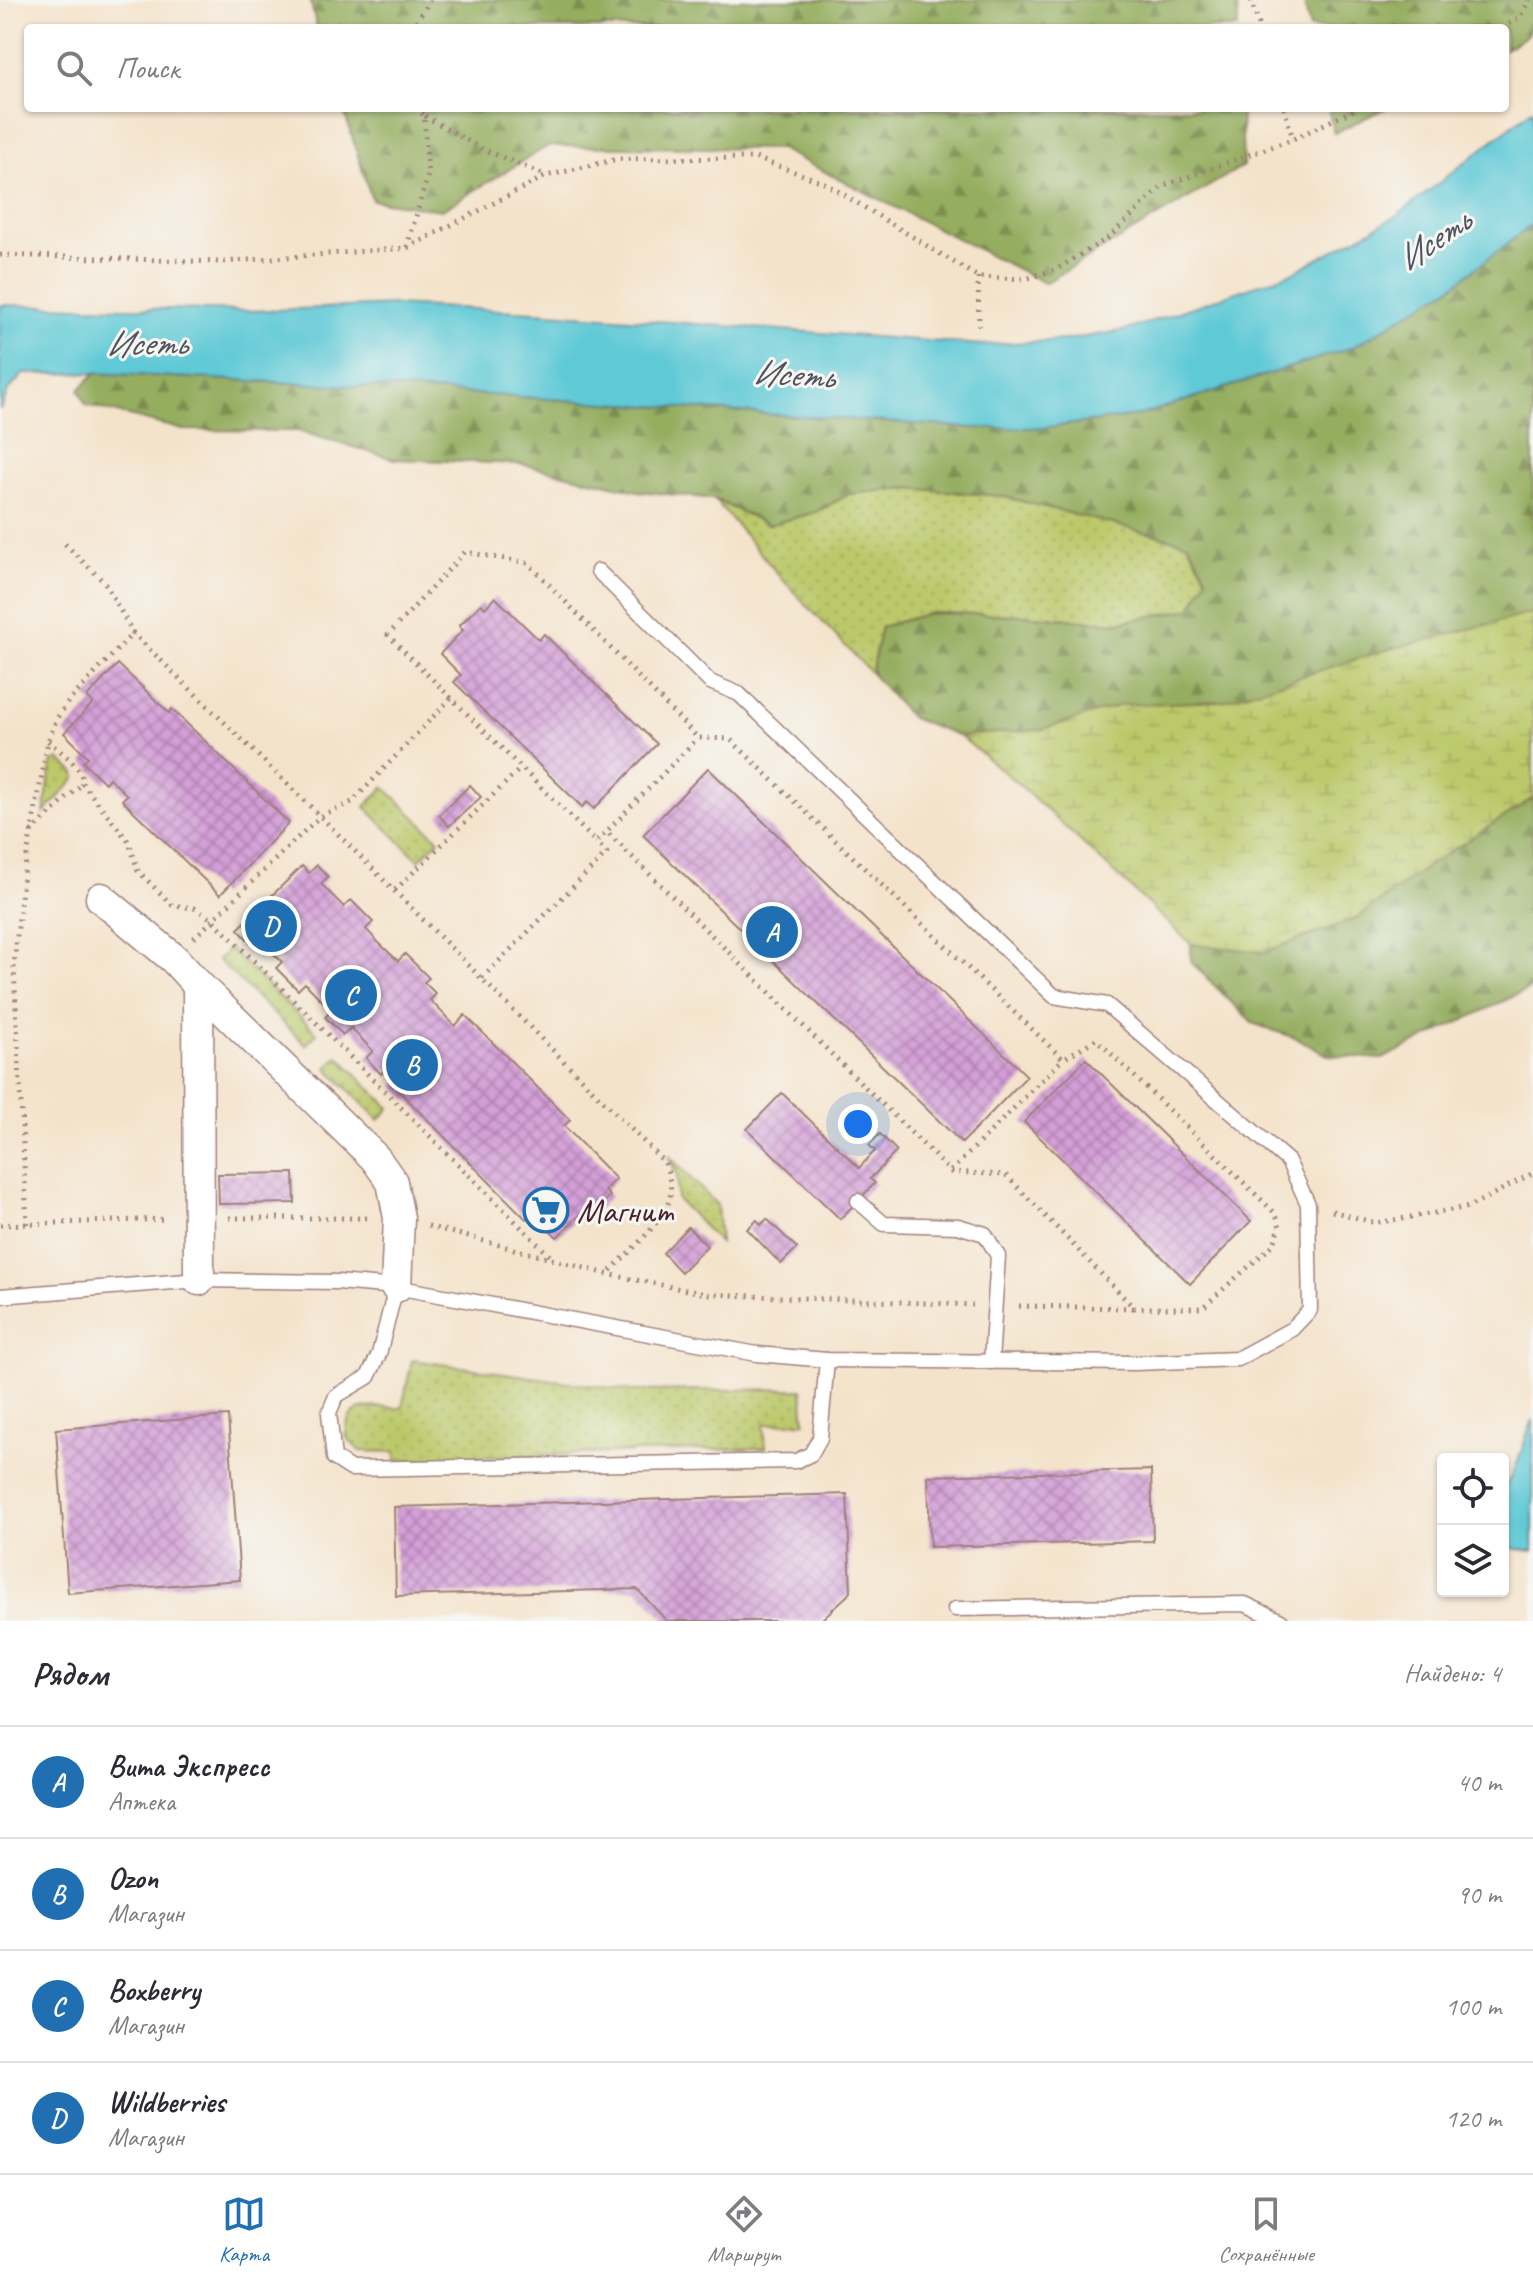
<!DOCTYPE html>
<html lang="ru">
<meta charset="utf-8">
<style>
:root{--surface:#fff;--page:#f7f7f7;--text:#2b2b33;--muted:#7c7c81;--line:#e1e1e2;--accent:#1f6fb2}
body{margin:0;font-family:Caveat,sans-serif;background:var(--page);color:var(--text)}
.controls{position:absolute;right:24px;bottom:24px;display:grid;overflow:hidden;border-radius:8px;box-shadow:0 2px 6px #0004}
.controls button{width:72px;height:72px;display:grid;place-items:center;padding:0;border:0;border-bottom:2px solid var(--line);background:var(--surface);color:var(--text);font:40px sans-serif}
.you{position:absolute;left:858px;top:1124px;width:28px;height:28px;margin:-20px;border:6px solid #fff;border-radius:50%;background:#1a73e8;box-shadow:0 0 0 12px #1a73e833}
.badge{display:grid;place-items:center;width:52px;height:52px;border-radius:50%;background:var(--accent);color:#fff;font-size:26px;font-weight:700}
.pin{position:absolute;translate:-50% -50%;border:4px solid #fff;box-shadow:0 2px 8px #0006}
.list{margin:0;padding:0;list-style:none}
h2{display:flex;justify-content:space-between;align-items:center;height:104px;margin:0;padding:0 32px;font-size:34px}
h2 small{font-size:26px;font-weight:400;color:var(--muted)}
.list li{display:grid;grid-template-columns:52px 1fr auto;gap:24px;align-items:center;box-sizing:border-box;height:112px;padding:0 32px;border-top:2px solid var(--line)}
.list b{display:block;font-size:30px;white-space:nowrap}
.list p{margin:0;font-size:26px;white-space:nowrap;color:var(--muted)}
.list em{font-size:26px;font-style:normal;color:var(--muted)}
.icon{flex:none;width:44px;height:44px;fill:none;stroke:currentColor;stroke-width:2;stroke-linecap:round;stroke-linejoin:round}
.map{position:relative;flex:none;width:1533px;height:1621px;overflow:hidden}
.search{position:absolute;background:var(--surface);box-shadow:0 2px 6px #0004;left:24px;right:24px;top:24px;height:88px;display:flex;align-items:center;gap:20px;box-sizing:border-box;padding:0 28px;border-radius:8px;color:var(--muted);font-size:30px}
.sheet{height:552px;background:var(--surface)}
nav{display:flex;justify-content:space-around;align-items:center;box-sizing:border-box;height:112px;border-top:2px solid var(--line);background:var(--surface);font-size:22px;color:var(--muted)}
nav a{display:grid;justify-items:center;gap:4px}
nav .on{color:var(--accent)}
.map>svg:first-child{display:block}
.grass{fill:url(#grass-dots);stroke:#82744b;stroke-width:2}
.forest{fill:url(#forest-firs);stroke:#6f6645;stroke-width:2}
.wetland{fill:url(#wetland-marsh);stroke:#82744b;stroke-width:2}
.water{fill:#5ec9d6;stroke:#547480;stroke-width:2}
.building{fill:url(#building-cross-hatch)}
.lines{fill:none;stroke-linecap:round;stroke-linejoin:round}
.service-casing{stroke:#9f817b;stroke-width:17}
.minor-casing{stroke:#9f817b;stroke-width:33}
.path{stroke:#9f817b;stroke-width:5;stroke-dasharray:2 6;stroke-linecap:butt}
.service{stroke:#fff;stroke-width:14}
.minor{stroke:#fff;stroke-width:30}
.labels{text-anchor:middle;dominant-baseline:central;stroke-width:6;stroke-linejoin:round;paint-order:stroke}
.poi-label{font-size:34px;fill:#4a1f2b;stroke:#f6f6f2;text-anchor:start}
.water-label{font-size:36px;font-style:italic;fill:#50525e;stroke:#f6f6f2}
</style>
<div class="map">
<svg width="1533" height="1621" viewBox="0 0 1533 1621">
<defs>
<pattern id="grass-dots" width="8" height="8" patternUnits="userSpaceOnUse" patternTransform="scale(2)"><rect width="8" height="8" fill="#bbc96b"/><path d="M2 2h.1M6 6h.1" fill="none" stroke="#a2ac5d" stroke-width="1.8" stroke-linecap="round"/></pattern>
<pattern id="forest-firs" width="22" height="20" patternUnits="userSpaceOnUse" patternTransform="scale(2)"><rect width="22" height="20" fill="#94ad5f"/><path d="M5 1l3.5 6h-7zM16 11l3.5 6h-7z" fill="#7b8c4f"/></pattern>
<pattern id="wetland-marsh" width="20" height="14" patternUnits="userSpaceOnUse" patternTransform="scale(2)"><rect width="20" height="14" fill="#bbc96b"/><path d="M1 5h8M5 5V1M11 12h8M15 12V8" fill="none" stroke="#a2ac5d"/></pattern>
<pattern id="building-cross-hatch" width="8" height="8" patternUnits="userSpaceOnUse" patternTransform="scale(2)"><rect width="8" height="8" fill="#d49fd8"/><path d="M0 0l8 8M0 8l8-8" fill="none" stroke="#ae81af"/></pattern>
</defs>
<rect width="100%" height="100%" fill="#f6f6f2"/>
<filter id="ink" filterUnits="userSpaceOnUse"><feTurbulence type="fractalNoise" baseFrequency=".0125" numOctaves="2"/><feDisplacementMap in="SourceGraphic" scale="16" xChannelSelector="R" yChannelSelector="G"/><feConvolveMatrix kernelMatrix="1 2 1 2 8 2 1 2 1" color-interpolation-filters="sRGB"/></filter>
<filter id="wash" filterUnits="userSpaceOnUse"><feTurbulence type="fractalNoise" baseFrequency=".006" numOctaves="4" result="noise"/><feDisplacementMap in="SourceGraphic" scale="32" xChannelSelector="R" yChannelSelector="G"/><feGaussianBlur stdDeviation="1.8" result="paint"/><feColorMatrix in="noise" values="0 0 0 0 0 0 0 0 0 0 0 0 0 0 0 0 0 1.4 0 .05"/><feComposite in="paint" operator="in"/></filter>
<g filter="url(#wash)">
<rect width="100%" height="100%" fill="#f4e3cb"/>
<g class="grass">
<path d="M908 488 1001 496 1187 542 1207 578 1191 609 1115 623 1023 615 930 613 881 627 871 673 783 580 715 500 769 525 816 512 849 494Z"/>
<path d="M59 759 75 773 76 778 44 813 52 763Z"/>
<path d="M384 787 439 840 419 860 365 807Z"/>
<path d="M229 948 317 1033 306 1045 218 960Z"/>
<path d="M338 1056 390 1108 379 1120 327 1068Z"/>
<path d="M668 1155 717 1205 720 1243 677 1199V1175Z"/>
<path d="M412 1360 632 1391 802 1389 805 1422 764 1424 766 1448 396 1460V1452L360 1451 347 1438C342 1400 377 1408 402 1408Z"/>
</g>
<g class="forest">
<path d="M310 0H1237L1238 28H317Z"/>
<path d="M1303 0H1533C1533 32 1533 34 1505 49V28H1310Z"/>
<path d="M343 108H1241L1243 166 1045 283 780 149 548 146 442 210 372 200Z"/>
<path d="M1328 108H1386L1334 133Z"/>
<path d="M1533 224V613L1383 651 1223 701 1121 705 1041 730 960 736 911 718 871 673 881 627 930 613 1023 615 1115 623 1191 609 1207 578 1188 543 1001 496 908 488 849 494 816 512 769 525 715 499 638 491 521 464 394 459 298 431 183 430 86 405 79 390 95 373 374 387 975 428H1041L1137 416 1353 347 1451 287Z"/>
<path d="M1533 798V987L1382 1059 1327 1055 1298 1039 1252 1023 1191 962V944L1264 952 1355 919 1432 863Z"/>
</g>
<path class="wetland" d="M1533 613V798L1432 863 1355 919 1264 952 1191 944 1022 787 960 736 1041 730 1121 705 1223 701 1383 651Z"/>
<g class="water">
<path d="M1533 109V224L1451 287 1353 347 1137 416 1041 428H975L374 387 95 373 23 374 8 391 0 410V305L250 311 394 305 535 312 983 345 1066 340 1127 330 1294 272 1397 216Z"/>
<path d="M1533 1420V1551L1503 1547V1487C1517 1477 1524 1437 1533 1420Z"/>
</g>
<g id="blocks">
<g class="building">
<path d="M495 597 539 640 544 634 657 744 594 809 587 802 582 807 454 682 461 675 440 654 463 630 459 626 481 604 485 608Z"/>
<path d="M118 664 169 713 172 709 289 823 220 895 122 800 127 795 109 778 105 783 83 762 88 757 64 733 93 703 87 697Z"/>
<path d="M708 768 1027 1076 962 1143 643 835Z"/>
<path d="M470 785 481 797 449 826 439 815Z"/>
<path d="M317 865 328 877 321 884 344 907 351 900 373 922 366 929 378 942 398 961 405 954 429 978 424 982 436 994 430 1000 455 1026 465 1015 570 1120 564 1126 616 1179 605 1190 610 1196 592 1215 586 1209 557 1237 533 1213 526 1219 394 1086 399 1081 386 1068 381 1074 366 1058 373 1051 351 1028 343 1035 325 1017 332 1011 305 983 298 990 276 968 282 962 256 936 250 942 238 929 302 866 309 873Z"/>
<path d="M1086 1059 1251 1221 1190 1284 1024 1122Z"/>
<path d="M782 1093 859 1168 875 1151 869 1145 880 1134 897 1151 870 1179 875 1183 840 1219 747 1129Z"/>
<path d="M294 1173 295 1203 219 1204 218 1174Z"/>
<path d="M767 1219 797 1248 781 1264 747 1229 757 1220 761 1225Z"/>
<path d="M688 1227 707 1246 681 1272 663 1253Z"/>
<path d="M228 1416 240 1580 68 1593 56 1429Z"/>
<path d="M1151 1470 1153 1541 930 1547 928 1476Z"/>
<path d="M847 1494 851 1592 820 1621H667L637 1589 396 1596 394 1507Z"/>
</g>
</g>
</g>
<g filter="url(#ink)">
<use href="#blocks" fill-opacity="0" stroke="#9f817b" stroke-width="2"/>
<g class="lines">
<g class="service-casing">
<g id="service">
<path d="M858 1201 884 1224 958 1226 985 1234 998 1256 991 1362"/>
<path d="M396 1287 379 1354 368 1377 336 1396 329 1413 334 1458 351 1469 796 1461 811 1454 820 1438 827 1360"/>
<path d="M0 1296 199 1280 337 1282 396 1287 757 1354 827 1360 1135 1363 1237 1359 1292 1329 1310 1310 1308 1204 1288 1161 1107 1005 1054 996 739 694 710 682 598 571"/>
<path d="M955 1609 1245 1604 1281 1621"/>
</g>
</g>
<g class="minor-casing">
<g id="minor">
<path d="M101 898 174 959 198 985 199 1280"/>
<path d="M198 985 375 1158 392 1182 399 1218 396 1287"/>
</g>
</g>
<g class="path">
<path d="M1251 0 1260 28"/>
<path d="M412 28 430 0"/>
<path d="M1502 28 1519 18 1530 0"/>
<path d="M1284 108 1293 139"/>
<path d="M425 116 482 149 545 175"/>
<path d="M407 247 428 175 424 115 417 108"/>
<path d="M0 255 221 262 407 248 546 176 618 159 755 158 823 182 978 277 1025 279 1055 270 1108 238 1163 186 1293 139 1358 108"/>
<path d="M978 277 979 326"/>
<path d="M65 544 105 583 133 633"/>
<path d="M451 698 388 635 465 552 528 563 698 738 730 739 1063 1059 1096 1039 1276 1214 1280 1227 1274 1244 1202 1308H1134L1006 1175 951 1172 607 832"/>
<path d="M48 741C60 752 84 766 82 783L129 842 138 871 172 905 194 908 212 919 553 1259"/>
<path d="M31 832 82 784"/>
<path d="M395 890 521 768"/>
<path d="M194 938 320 816 352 802 451 698 596 842 698 738"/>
<path d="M482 978 607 853 596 842"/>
<path d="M951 1171 1063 1059"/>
<path d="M1332 1211 1376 1223 1469 1207 1533 1173"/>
<path d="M229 1218H367"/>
<path d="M27 1224 14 966 23 878 48 741 57 718 69 701 133 633 320 816 665 1163C669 1176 673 1188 669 1201 662 1224 624 1256 607 1274"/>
<path d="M0 1225 167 1219"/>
<path d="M428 1226 607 1274 706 1294 973 1305"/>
<path d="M1019 1306 1133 1308"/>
</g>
<use href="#service" class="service"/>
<use href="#minor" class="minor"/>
</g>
</g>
<defs>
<g id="supermarket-ring" transform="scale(2.3)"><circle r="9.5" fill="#f6f6f2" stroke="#1f6fb2" stroke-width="1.5"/><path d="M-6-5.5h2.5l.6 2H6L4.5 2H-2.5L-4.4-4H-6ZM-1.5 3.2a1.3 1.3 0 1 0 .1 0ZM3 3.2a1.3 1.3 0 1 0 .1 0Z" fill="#1f6fb2"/></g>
</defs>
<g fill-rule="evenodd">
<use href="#supermarket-ring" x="546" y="1210"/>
</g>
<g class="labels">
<g class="poi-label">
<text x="577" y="1210">Магнит</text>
</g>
<g class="water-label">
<text transform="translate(1433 240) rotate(-35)">Исеть</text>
<text transform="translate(146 343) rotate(-1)">Исеть</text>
<text transform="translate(793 374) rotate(3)">Исеть</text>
</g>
</g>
</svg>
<div class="controls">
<button><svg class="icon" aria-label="locate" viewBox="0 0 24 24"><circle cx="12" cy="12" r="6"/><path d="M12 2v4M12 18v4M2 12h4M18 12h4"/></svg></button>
<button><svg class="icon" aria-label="layers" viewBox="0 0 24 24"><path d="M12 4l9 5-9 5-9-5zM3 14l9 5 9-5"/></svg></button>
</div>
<div class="you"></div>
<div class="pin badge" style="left:772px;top:932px">A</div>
<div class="pin badge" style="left:412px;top:1065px">B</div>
<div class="pin badge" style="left:351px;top:995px">C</div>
<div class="pin badge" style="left:271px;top:926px">D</div>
<div class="search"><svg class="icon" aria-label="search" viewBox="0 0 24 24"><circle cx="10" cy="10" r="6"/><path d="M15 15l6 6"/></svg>Поиск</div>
</div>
<section class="sheet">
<h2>Рядом<small>Найдено: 4</small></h2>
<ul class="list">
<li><span class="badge">A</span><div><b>Вита Экспресс</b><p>Аптека</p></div><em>40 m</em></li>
<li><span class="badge">B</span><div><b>Ozon</b><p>Магазин</p></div><em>90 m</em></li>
<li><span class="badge">C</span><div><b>Boxberry</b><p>Магазин</p></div><em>100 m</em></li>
<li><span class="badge">D</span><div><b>Wildberries</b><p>Магазин</p></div><em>120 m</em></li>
</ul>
</section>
<nav>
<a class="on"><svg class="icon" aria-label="map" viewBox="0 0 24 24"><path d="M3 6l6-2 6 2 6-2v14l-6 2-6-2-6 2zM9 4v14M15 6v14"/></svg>Карта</a>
<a><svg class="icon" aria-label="directions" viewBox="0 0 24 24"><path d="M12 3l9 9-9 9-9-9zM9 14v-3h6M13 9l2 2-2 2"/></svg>Маршрут</a>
<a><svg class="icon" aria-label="saved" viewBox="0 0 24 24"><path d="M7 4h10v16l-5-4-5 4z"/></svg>Сохранённые</a>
</nav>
